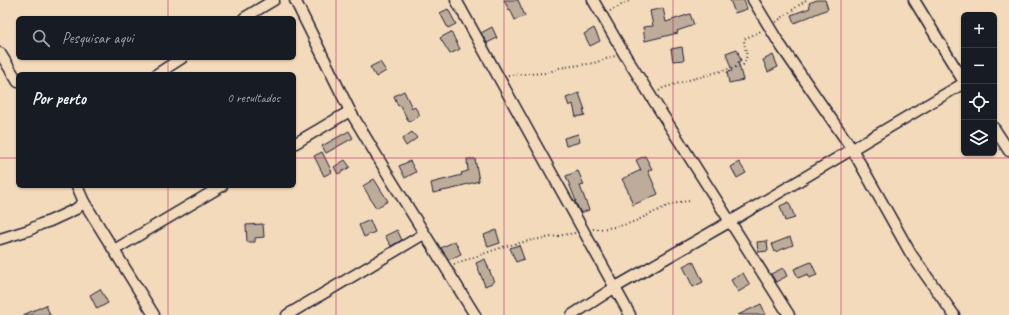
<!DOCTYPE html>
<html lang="pt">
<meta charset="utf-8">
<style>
:root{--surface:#171b24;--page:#20242c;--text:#f1f3f6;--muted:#9ea1a6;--line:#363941}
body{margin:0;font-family:Caveat,sans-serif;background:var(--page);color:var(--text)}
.controls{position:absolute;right:12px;top:12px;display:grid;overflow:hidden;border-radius:6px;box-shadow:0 1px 3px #0004}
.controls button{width:36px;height:36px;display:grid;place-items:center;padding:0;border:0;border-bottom:1px solid var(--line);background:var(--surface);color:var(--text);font:20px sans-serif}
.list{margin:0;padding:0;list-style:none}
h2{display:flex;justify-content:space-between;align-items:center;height:52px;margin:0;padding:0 16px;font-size:17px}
h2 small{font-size:13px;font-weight:400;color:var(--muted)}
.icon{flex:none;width:22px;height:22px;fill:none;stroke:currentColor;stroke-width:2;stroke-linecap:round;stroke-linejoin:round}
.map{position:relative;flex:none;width:1009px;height:315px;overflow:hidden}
.search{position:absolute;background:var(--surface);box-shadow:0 1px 3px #0004;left:16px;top:16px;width:280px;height:44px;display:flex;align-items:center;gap:10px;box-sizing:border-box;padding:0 14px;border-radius:6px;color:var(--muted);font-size:15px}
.panel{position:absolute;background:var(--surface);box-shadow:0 1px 3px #0004;left:16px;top:72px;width:280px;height:116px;border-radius:6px}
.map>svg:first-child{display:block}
.building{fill:#beac9b;stroke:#22223b}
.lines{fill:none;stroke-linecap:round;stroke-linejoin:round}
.street-casing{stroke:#22223b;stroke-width:13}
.path{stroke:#22223b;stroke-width:2;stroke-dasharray:1 3;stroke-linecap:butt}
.street{stroke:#f2daba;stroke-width:10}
.grid{fill:none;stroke:#c2185b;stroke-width:1;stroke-opacity:0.55}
</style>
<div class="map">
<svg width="1009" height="315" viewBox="0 0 1009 315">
<rect width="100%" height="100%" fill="#f2daba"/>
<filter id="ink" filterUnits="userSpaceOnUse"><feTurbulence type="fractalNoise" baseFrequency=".025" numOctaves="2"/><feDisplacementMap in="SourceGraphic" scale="8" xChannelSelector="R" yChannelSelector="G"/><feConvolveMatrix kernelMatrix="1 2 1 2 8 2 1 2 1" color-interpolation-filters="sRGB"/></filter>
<g filter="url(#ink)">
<g class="building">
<path d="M504 0H518L525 16 515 20 510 9 509 10Z"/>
<path d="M730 0H744L747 9 735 13Z"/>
<path d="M817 0H825L828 9 794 23 791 15 810 8 809 3Z"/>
<path d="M663 8 666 22 690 14 694 25 677 31 678 33 645 41 643 27 653 26 650 11Z"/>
<path d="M448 9 456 24 448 28 440 13Z"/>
<path d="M492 27 497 38 487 43 481 33Z"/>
<path d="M594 28 600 41 590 46 584 34Z"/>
<path d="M451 32 460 49 450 54 440 38Z"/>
<path d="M682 47 684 60 673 61 671 49Z"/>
<path d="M737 49 741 61 738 62 743 80 729 83 727 72 732 71 726 53Z"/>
<path d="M773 55 778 67 768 72 763 60Z"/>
<path d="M380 62 386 71 376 77 370 67Z"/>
<path d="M404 91 412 108 414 106 420 115 409 122 400 105 398 106 394 96Z"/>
<path d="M579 93 585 110H583L585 115 576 117 573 104 569 106 566 98Z"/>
<path d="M349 131 353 138 326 153 322 146Z"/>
<path d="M412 132 417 138 406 146 402 139Z"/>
<path d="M578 134 580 142 566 146 564 138Z"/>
<path d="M322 152 332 172 324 176 314 156Z"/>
<path d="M645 156 652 169 648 171 658 194 633 205 629 195H630L622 179 641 170 636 160Z"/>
<path d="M467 159H475L479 181 457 187V188L433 193 431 183 462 175 461 173 468 171Z"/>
<path d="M345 160 350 167 338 174 334 167Z"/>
<path d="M410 161 416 172 405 178 399 166Z"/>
<path d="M739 162 746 173 737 178 731 167Z"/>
<path d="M578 171 584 185 580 186 589 210 581 213 575 201H576L566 176Z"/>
<path d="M374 179 388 201 376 208 363 186Z"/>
<path d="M789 202 795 218 785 221 780 206Z"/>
<path d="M370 220 375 232 364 237 359 225Z"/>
<path d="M263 224 264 237 255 238V242H247L246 225Z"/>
<path d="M397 230 402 240 391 246 385 236Z"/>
<path d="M496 230 500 243 488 247 484 235Z"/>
<path d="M790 237 793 245 775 252 772 244Z"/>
<path d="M455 241 461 254 449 260 441 248Z"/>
<path d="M767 241 768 251 758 252 757 242Z"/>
<path d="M519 245 524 259 516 262 510 248Z"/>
<path d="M485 259 494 282 485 286 476 263Z"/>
<path d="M693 261 703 282 693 287 683 266Z"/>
<path d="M811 262 817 275 809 278 808 274 798 278 794 269Z"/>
<path d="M783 268 787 276 776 282 771 274Z"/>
<path d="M743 273 750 285 738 292 731 280Z"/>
<path d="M100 289 108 303 97 309 90 295Z"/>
<path d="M761 304 766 315H738Z"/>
<path d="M46 305 50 315H23Z"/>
</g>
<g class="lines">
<g class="street-casing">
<g id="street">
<path d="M295 0 350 111 390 178 475 315"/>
<path d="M456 0 630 315"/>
<path d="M593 0 623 52 789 315"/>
<path d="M753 0 779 43 852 149 911 254 954 315"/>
<path d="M914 0 964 82"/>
<path d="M244 18 274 0"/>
<path d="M0 53 18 82"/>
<path d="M157 74 182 58"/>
<path d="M994 128 1009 151"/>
<path d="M294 144 350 111"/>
<path d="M77 186 84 202 154 315"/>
<path d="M0 239 29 230 41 224 50 221 76 209 84 202"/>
<path d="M114 250 222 186"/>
<path d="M287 315 424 234"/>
<path d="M572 315 614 288 731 221 964 83"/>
</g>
</g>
<g class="path">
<path d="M610 11 631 0"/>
<path d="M776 22 806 0"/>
<path d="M508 75 547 73 559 68 594 63 615 56"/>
<path d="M659 91 663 88 689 80 743 65C750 54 744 50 744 39L761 31"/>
<path d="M593 229C610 229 629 225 644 217 662 209 671 202 691 201"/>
<path d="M454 264 506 246 528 241 575 233"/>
</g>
<use href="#street" class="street"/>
</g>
</g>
<path class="grid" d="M168 0V18M336 0V315M504 0V315M673 0V315M841 0V315M168 58V74M0 158H18M294 158H1009M168 186V315"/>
</svg>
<div class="controls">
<button>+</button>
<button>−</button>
<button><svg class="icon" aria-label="locate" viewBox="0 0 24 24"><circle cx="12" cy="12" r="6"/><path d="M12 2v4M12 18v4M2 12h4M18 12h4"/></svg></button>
<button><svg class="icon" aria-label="layers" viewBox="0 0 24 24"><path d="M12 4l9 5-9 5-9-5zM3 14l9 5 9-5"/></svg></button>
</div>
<div class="search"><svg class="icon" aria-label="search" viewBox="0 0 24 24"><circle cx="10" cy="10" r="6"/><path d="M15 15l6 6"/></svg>Pesquisar aqui</div>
<section class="panel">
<h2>Por perto<small>0 resultados</small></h2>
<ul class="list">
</ul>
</section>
</div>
